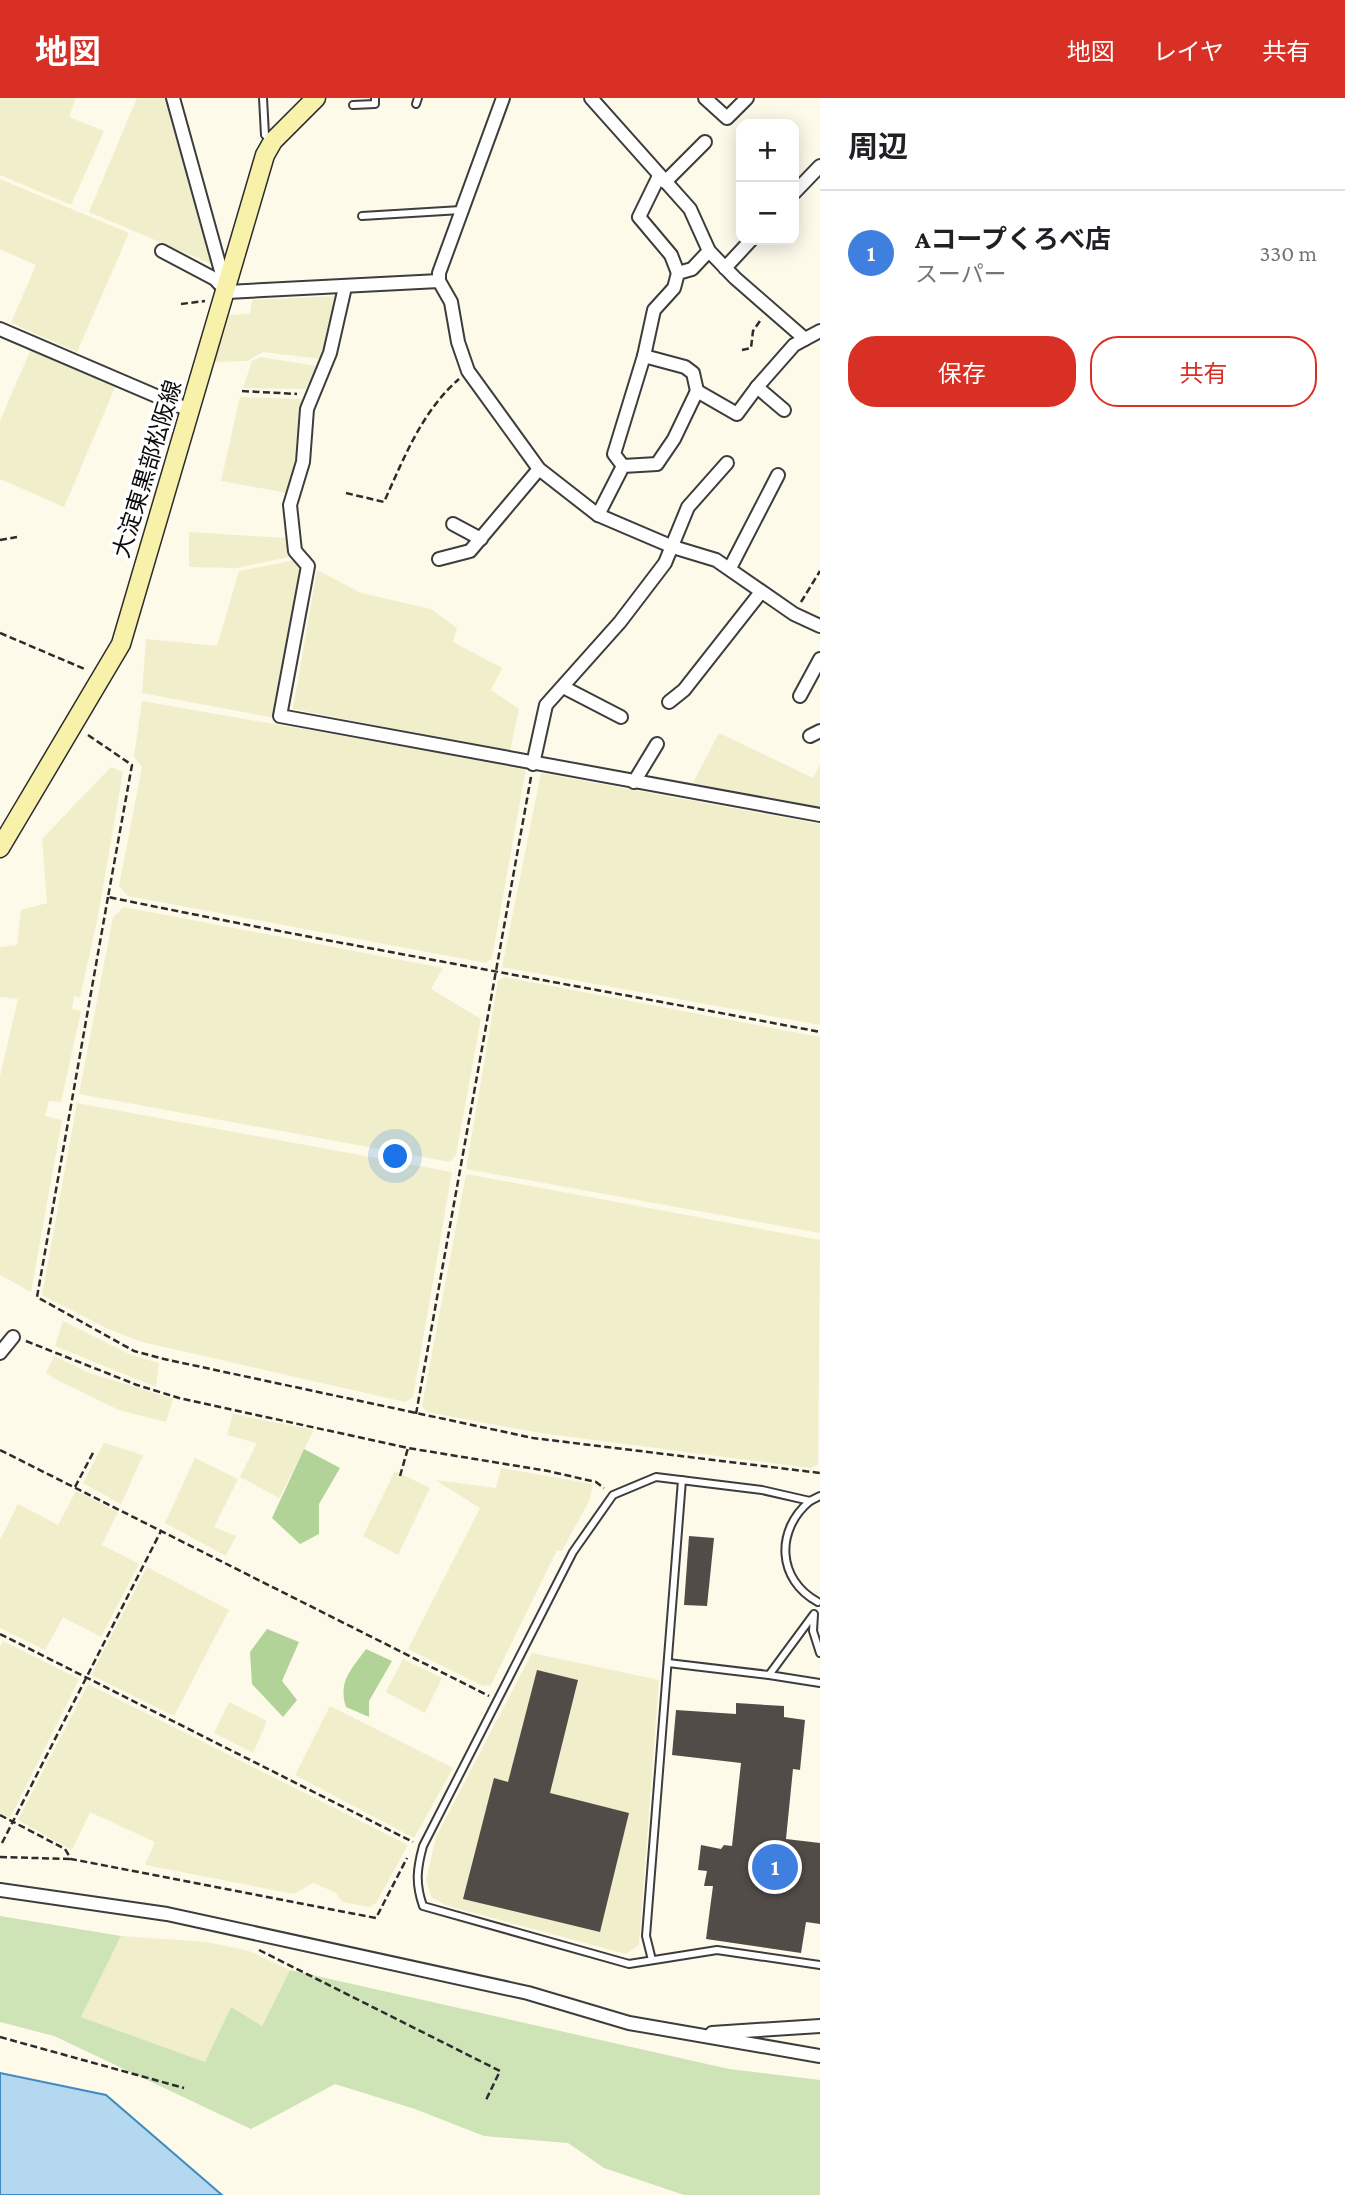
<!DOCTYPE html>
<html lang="ja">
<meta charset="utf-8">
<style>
:root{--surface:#fff;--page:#f2f2f2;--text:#202124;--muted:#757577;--line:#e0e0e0;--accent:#d93025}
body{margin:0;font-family:"Crimson Pro","Noto Sans JP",serif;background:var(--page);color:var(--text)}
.controls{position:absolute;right:21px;top:21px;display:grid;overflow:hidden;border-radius:14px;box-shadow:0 4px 18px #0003}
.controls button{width:63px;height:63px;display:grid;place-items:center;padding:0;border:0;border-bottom:2px solid var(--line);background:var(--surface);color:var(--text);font:35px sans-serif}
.you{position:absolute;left:396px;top:1059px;width:24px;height:24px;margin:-18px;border:5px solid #fff;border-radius:50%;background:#1a73e8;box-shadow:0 0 0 10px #1a73e833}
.badge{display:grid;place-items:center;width:46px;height:46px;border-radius:50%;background:var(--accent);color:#fff;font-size:23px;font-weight:700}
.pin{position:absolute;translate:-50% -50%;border:4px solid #fff;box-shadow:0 2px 7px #0006}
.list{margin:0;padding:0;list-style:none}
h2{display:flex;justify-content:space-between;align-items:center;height:91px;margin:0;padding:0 28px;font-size:30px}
h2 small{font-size:23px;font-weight:400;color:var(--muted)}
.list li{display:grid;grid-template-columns:46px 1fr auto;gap:21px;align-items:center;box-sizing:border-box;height:126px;padding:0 28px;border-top:2px solid var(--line)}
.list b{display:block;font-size:26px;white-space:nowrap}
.list p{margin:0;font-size:23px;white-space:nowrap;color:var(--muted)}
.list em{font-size:23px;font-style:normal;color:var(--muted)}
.actions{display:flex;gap:14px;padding:21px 28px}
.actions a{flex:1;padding:16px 0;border:2px solid var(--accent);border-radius:28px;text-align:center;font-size:24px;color:var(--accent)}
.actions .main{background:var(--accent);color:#fff}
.map{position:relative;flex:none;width:820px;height:2097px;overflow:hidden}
header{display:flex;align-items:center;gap:42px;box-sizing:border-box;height:98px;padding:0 35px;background:var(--accent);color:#fff}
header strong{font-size:33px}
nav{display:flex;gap:38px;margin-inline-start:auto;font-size:24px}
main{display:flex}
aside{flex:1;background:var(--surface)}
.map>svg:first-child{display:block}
.farmland{fill:#f1eecc}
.green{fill:#cee4b7}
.forest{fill:#b1d398}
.water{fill:#b3d8f0;stroke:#408bc1;stroke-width:2}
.building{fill:#524c48}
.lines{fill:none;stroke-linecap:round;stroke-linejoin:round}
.service-casing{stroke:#3d3d3d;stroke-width:10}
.minor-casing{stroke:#3d3d3d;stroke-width:16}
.secondary-casing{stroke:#2c2c2c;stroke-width:21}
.path{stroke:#2c2c2c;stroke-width:2.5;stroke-dasharray:7 3.5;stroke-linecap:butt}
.service{stroke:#fff;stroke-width:6}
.minor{stroke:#fff;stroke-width:12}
.secondary{stroke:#f8f1aa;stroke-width:18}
.labels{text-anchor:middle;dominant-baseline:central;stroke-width:7;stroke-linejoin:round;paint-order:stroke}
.street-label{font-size:23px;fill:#0a0a0a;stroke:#fff}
</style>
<header>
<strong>地図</strong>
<nav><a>地図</a><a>レイヤ</a><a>共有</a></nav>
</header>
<main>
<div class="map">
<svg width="820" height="2097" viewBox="0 0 820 2097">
<rect width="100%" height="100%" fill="#fdfaea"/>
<g class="farmland">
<path d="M0 0H76L69 19 104 33 71 107 0 77Z"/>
<path d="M137 0H165L216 168 89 114Z"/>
<path d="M0 81 129 135 77 254 11 225 36 167 0 151Z"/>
<path d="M335 198 336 207 322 261 263 254 247 263 214 264 229 217 250 216 252 202Z"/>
<path d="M31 251 116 287 64 409 0 381V323Z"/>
<path d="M260 259 317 268 306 291 243 290 252 263Z"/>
<path d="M240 299 303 301 298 365 288 395 221 383Z"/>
<path d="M189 434 286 440 290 459 236 470 189 469Z"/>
<path d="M296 462 301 470 274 620 142 595 146 541 217 548 239 473Z"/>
<path d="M317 472 361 495 431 511 457 530 453 544 502 570 491 592 519 611 510 653 293 611Z"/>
<path d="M142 603 526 670 492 860 486 865 128 798 119 788 142 669 134 659Z"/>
<path d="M719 635 813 680 820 666V709L693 685Z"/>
<path d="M111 669 123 674 98 818 80 899 74 898 72 911 81 913 61 1004 49 1003 45 1018 62 1022 31 1194 0 1177V978L18 901 0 899V849L17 847 21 812 47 805 42 741Z"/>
<path d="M541 675 820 726V927L502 869Z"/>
<path d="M124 809 443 870 431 891 481 921 456 1057 450 1064 79 996 113 819Z"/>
<path d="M504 879 820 939V1135L466 1071 498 883Z"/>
<path d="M77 1005 452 1074 413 1299 405 1304 142 1244 108 1231 42 1197Z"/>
<path d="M466 1076 820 1142 818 1367 810 1370 540 1335 427 1314 422 1308Z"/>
<path d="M63 1223 131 1257 159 1265 156 1289 55 1248Z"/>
<path d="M54 1258 87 1274 173 1301 166 1324 119 1312 55 1281 46 1275Z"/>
<path d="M233 1316 314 1332 279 1400 240 1379 257 1345 227 1337Z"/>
<path d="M104 1345 143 1357 121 1406 83 1385Z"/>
<path d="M195 1360 238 1381 214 1429 236 1438 226 1458 165 1425Z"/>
<path d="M501 1370 593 1386 589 1403 562 1453 557 1452 491 1587 483 1588 408 1551 480 1410 435 1382 496 1390Z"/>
<path d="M395 1373 430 1390 398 1457 363 1438Z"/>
<path d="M76 1393 118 1414 102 1447 139 1466 101 1539 63 1519 45 1552 0 1530V1442L18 1406 58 1427Z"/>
<path d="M147 1469 229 1512 174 1618 91 1577Z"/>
<path d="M3 1543 79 1581 10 1720 0 1715V1549Z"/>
<path d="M532 1555 659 1582 639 1847 626 1856 448 1808 432 1800 426 1782 436 1739Z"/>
<path d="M403 1561 442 1580 425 1615 386 1594Z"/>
<path d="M88 1586 408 1747 376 1805 370 1809 342 1804 335 1794 313 1785 294 1796 145 1767 155 1744 90 1714 72 1752 18 1722Z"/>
<path d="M229 1604 267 1623 253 1655 214 1635Z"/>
<path d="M330 1608 453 1670 414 1740 295 1677Z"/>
<path d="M121 1838 207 1844 249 1853 290 1872 262 1928 231 1910 205 1964 81 1919Z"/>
</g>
<path class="green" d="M0 1818 121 1838 81 1919 205 1964 231 1909 262 1928 290 1872 729 1971 820 1982V2097H684L604 2070 568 2045 484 2038 415 2011 335 1986 251 2031 54 1938 0 1924Z"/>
<g class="forest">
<path d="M304 1351 340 1370 319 1406V1436L300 1446 272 1420Z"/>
<path d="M267 1531 299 1544 282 1583 297 1602 283 1619 252 1586 250 1554Z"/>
<path d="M366 1551 392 1563 369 1603V1619L346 1609C338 1583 351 1572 366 1551Z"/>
</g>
<path class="water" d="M0 1975 106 1997 222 2097H0Z"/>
<g class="building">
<path d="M689 1438 714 1440 707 1508 684 1507Z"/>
<path d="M537 1572 578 1582 550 1695 629 1715 600 1834 463 1801 494 1680 508 1684Z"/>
<path d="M736 1605 784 1608V1619L805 1622 800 1672 793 1671 786 1741 820 1745V1826L806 1824 801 1855 706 1841 713 1788H704L707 1773 698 1772 701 1747 721 1751 724 1747 732 1748 741 1665 672 1657 676 1612 736 1616Z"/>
</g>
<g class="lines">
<g class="service-casing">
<g id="service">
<path d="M263 0 265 37 272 42"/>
<path d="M416 6 418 0"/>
<path d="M353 7 375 6V0"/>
<path d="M362 118 461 112"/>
<path d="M820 1398 810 1403 762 1392 656 1379 613 1397 573 1454 423 1748C417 1770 415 1785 423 1808L629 1866 717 1852 820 1867"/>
<path d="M810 1403C775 1432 777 1482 818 1504"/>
<path d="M668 1565 769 1577 814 1516 813 1533 820 1555"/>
<path d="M769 1577 820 1585"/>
<path d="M652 1862 646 1838 682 1382"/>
</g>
</g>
<g class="minor-casing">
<g id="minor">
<path d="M173 0 226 191"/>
<path d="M503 0 439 175V183L451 204 458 244 468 273 539 371 598 417 673 449 716 462 794 516 820 528"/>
<path d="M591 0 690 111 709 153 735 180 805 241 820 233"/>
<path d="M705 0 727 20 747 0"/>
<path d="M659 78 639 119 671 157 678 175"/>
<path d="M665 84 705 44"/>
<path d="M794 95 820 68"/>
<path d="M162 153 215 181 227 194 439 183"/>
<path d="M725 170 751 142"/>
<path d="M345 189 330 255 307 311 303 364 290 407 295 453 308 468 280 618 820 717"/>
<path d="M0 231 189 312"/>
<path d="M644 258 654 212 674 190 678 175 692 171 709 153"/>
<path d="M784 312 757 289 794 247 805 241"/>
<path d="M623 368 614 356 644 258 685 269 693 275 697 293"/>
<path d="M598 417 623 368 657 366 674 341 697 293 737 316 757 289"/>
<path d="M453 426 481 441"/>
<path d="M439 461 470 453 539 371"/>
<path d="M730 470 778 377"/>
<path d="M563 589 621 619"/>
<path d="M800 598 820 561"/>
<path d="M669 604 684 592 761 494"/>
<path d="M810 638 820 633"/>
<path d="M533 666 546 607 620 524 665 465 688 409 727 365"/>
<path d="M634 684 657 646"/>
<path d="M0 1255 13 1239"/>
<path d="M0 1792 167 1816 528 1895 629 1925 820 1958"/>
<path d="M712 1935 820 1928"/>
</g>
</g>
<g class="secondary-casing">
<path id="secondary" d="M0 750 121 546 265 57 273 43 316 0"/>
</g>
<g class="path">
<path d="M181 206 205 203"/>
<path d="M742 252 751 250 753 233 762 220"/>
<path d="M242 293 297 296"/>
<path d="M346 395 384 404C404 360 422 313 459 281"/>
<path d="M0 442 17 439"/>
<path d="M801 504 820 473"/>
<path d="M0 535 87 572"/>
<path d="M88 637 132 667 108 799C345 848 583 888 820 934"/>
<path d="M108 799 37 1199 134 1253 164 1261 533 1340 820 1375"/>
<path d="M26 1243 137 1287 179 1300 408 1350 548 1373 596 1384 604 1390"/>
<path d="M416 1316 531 679"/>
<path d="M0 1352 489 1598"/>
<path d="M400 1378 408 1350"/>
<path d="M75 1389 94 1353"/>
<path d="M0 1536 413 1744"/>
<path d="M0 1717 65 1751 71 1761 376 1820 407 1760"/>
<path d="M2 1745 161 1433"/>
<path d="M0 1759 71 1761"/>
<path d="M259 1852 500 1973 485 2004"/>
<path d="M0 1939 184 1990"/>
</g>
<use href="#service" class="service"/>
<use href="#minor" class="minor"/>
<use href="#secondary" class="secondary"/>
</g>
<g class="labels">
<g class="street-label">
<text transform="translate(147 371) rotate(-73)">大淀東黒部松阪線</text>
</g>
</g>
</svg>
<div class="controls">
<button>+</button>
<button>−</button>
</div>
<div class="you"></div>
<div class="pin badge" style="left:775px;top:1769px;background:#3f7fe0">1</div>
</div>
<aside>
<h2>周辺<small></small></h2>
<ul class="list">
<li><span class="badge" style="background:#3f7fe0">1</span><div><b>Aコープくろべ店</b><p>スーパー</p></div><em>330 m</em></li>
</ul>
<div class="actions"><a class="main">保存</a><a>共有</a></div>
</aside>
</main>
